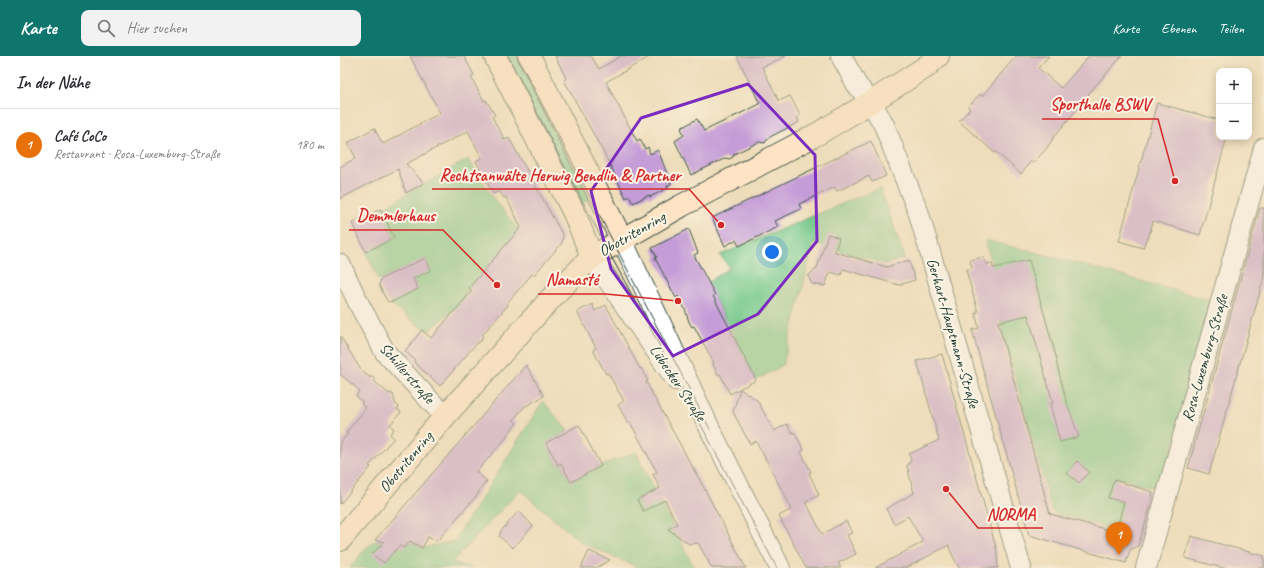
<!DOCTYPE html>
<html lang="de">
<meta charset="utf-8">
<style>
:root{--surface:#fff;--page:#f2f2f3;--text:#2b2b33;--muted:#7c7c81;--line:#e1e1e2;--accent:#0f766e}
body{margin:0;font-family:Caveat,sans-serif;background:var(--page);color:var(--text)}
.controls{position:absolute;right:12px;top:12px;display:grid;overflow:hidden;border-radius:8px;box-shadow:0 2px 10px #0003}
.controls button{width:36px;height:36px;display:grid;place-items:center;padding:0;border:0;border-bottom:1px solid var(--line);background:var(--surface);color:var(--text);font:20px sans-serif}
.you{position:absolute;left:432px;top:196px;width:14px;height:14px;margin:-10px;border:3px solid #fff;border-radius:50%;background:#1a73e8;box-shadow:0 0 0 6px #1a73e833}
.badge{display:grid;place-items:center;width:26px;height:26px;border-radius:50%;background:var(--accent);color:#fff;font-size:13px;font-weight:700}
.pin{position:absolute;translate:-50% -33px;filter:drop-shadow(0 1px 2px #0008)}
.pin::after{content:'';position:absolute;top:21px;width:14px;height:12px;background:inherit;clip-path:polygon(0 0,100% 0,50% 100%)}
.list{margin:0;padding:0;list-style:none}
h2{display:flex;justify-content:space-between;align-items:center;height:52px;margin:0;padding:0 16px;font-size:17px}
h2 small{font-size:13px;font-weight:400;color:var(--muted)}
.list li{display:grid;grid-template-columns:26px 1fr auto;gap:12px;align-items:center;box-sizing:border-box;height:72px;padding:0 16px;border-top:1px solid var(--line)}
.list b{display:block;font-size:15px;white-space:nowrap}
.list p{margin:0;font-size:13px;white-space:nowrap;color:var(--muted)}
.list em{font-size:13px;font-style:normal;color:var(--muted)}
.icon{flex:none;width:22px;height:22px;fill:none;stroke:currentColor;stroke-width:2;stroke-linecap:round;stroke-linejoin:round}
.map{position:relative;flex:none;width:924px;height:512px;overflow:hidden}
header{display:flex;align-items:center;gap:24px;box-sizing:border-box;height:56px;padding:0 20px;background:var(--accent);color:#fff}
header strong{font-size:19px}
nav{display:flex;gap:22px;margin-inline-start:auto;font-size:14px}
.search{width:280px;height:36px;background:var(--page);display:flex;align-items:center;gap:10px;box-sizing:border-box;padding:0 14px;border-radius:8px;color:var(--muted);font-size:15px}
main{display:flex}
aside{flex:1;background:var(--surface)}
.map>svg:first-child{display:block}
.green{fill:#74c88b;stroke:#4a8260}
.building{fill:#c49cd7}
.lines{fill:none;stroke-linecap:round;stroke-linejoin:round}
.street-casing{stroke:#3e5548;stroke-width:22}
.secondary-casing{stroke:#3e5548;stroke-width:24}
.street{stroke:#fff;stroke-width:20}
.secondary{stroke:#fee4c5;stroke-width:22}
.tram{stroke:#1f3d34;stroke-width:1}
.marked{fill:none;stroke:#7b2cbf;stroke-width:3;stroke-linejoin:round}
.labels{text-anchor:middle;dominant-baseline:central;stroke-width:4;stroke-linejoin:round;paint-order:stroke}
.street-label{font-size:16px;fill:#1f3d34;stroke:#fcf5e5}
.leader{fill:none;stroke:#d62828;stroke-width:1.5}
.callout-dot{fill:#d62828;stroke:#fcf5e5;stroke-width:1.5}
.callout-label{font-size:17px;text-anchor:middle;font-weight:bold;fill:#d62828;stroke:#fcf5e5;stroke-width:4;stroke-linejoin:round;paint-order:stroke}
</style>
<header>
<strong>Karte</strong>
<div class="search"><svg class="icon" aria-label="search" viewBox="0 0 24 24"><circle cx="10" cy="10" r="6"/><path d="M15 15l6 6"/></svg>Hier suchen</div>
<nav><a>Karte</a><a>Ebenen</a><a>Teilen</a></nav>
</header>
<main>
<aside>
<h2>In der Nähe<small></small></h2>
<ul class="list">
<li><span class="badge" style="background:#e8710a">1</span><div><b>Café CoCo</b><p>Restaurant · Rosa-Luxemburg-Straße</p></div><em>180 m</em></li>
</ul>
</aside>
<div class="map">
<svg width="924" height="512" viewBox="0 0 924 512">
<rect width="100%" height="100%" fill="#fcf5e5"/>
<filter id="ink" filterUnits="userSpaceOnUse"><feTurbulence type="fractalNoise" baseFrequency=".025" numOctaves="2"/><feDisplacementMap in="SourceGraphic" scale="8" xChannelSelector="R" yChannelSelector="G"/><feConvolveMatrix kernelMatrix="1 2 1 2 8 2 1 2 1" color-interpolation-filters="sRGB"/></filter>
<filter id="wash" filterUnits="userSpaceOnUse"><feTurbulence type="fractalNoise" baseFrequency=".012" numOctaves="4" result="noise"/><feDisplacementMap in="SourceGraphic" scale="16" xChannelSelector="R" yChannelSelector="G"/><feGaussianBlur stdDeviation="0.9" result="paint"/><feColorMatrix in="noise" values="0 0 0 0 0 0 0 0 0 0 0 0 0 0 0 0 0 1.4 0 .05"/><feComposite in="paint" operator="in"/></filter>
<g filter="url(#wash)">
<rect width="100%" height="100%" fill="#eeddba"/>
<g class="green">
<path d="M164 0H189L254 141 240 148Z"/>
<path d="M128 103 154 143 193 192 170 184 129 232 121 247 89 275 78 269 50 247 78 233 67 211 39 224 26 196 54 182 41 153Z"/>
<path d="M540 132 565 202 546 208 474 187 443 309 416 324 367 227 390 212 380 199Z"/>
<path d="M645 184 702 198 881 247 819 433 777 422 772 443 785 447 777 474 712 456 660 266 667 264Z"/>
<path d="M203 345 228 375 206 387 217 409 221 407 231 426 261 410 296 396 354 512H299L242 487 180 434 112 506 133 512H10L25 493 35 485 64 492 68 487 71 486 82 492 114 485Z"/>
</g>
<g id="blocks">
<g class="building">
<path d="M70 0H124L134 19 131 21 144 45 146 44 155 59 152 61 165 84 169 82 221 176 223 179 222 187 194 219 192 218 167 247 168 249 143 278 141 285 136 288 100 330 74 306 75 304 65 295 82 274 91 282 132 235 129 232 181 171 166 141 164 142 159 135 153 138 136 105 142 102 128 75 66 108 84 127 66 137 58 113 0 143V111L16 102 8 87 34 72 43 88 100 57Z"/>
<path d="M215 0H251L259 13 281 0H311L266 26 297 85 300 83 305 93 308 91 310 98 318 94 331 128 327 130 328 132 310 141 309 139 293 147 289 140 286 142 266 101 224 24 226 22Z"/>
<path d="M397 0H446L422 11 439 45 450 40 460 59 457 61 459 66 428 82 425 87 419 86 394 98 393 101 389 103 386 102 351 119 335 85 344 79 341 72 357 63 364 75 420 48Z"/>
<path d="M676 0H709L698 12 721 32 749 0H782L748 38 749 39 716 78 707 92 693 107 691 105 681 118 656 96 655 97 619 65 630 53 628 51 640 38 642 40Z"/>
<path d="M817 47 879 64V81H887L860 179 813 165 808 183H806L803 192 779 185Z"/>
<path d="M531 85 546 120 532 126 529 120 497 135 495 131 459 148 461 153 435 165 438 171 399 190 396 184 385 190 372 162Z"/>
<path d="M920 152H924V221L869 418 848 412Z"/>
<path d="M41 153 54 182 26 196 12 167Z"/>
<path d="M349 173 358 197 354 199 375 239 373 240 416 324 390 338 380 318 378 319 373 308 374 307 354 270 352 271 349 266 345 253 338 240 336 242 315 202 317 201 312 192Z"/>
<path d="M488 178 499 182 495 196 547 211 569 204 575 224 559 229 503 213 501 219 490 216 485 230 472 228 468 220 477 212Z"/>
<path d="M644 201 646 208 652 207 653 212 689 204 717 304 716 305 726 344 739 381 720 386 710 348 713 347 688 259 658 266 710 458 776 476 784 446 768 442 774 424 813 436 810 452 798 490 790 494 786 507 689 479 632 274 639 272 635 257 638 256 626 214 632 212 630 204Z"/>
<path d="M85 202 91 214 73 223 78 233 52 246 47 245 39 229 41 223Z"/>
<path d="M252 248 255 255 266 249 300 313 301 312 308 325 306 326 320 352 363 430 406 512H372L358 487 349 488 328 473 337 468 325 444 303 455 297 444 320 432 313 418 317 416 290 366 288 367 278 349 284 345 268 317 266 318 253 294 256 292 237 256Z"/>
<path d="M0 280 21 314 29 321H34L35 326 48 337 53 338 55 347 59 351 57 353 61 356 50 369 54 373 50 378 54 382 29 410 31 411 0 448V387L8 378 6 377 26 352 21 348 23 346 16 340 20 335 0 318Z"/>
<path d="M602 298 655 488 657 497 658 512H619L610 494 609 489 566 512H535L583 486 568 460 554 468 546 453 574 437 567 410 571 404 569 398 599 384 577 305Z"/>
<path d="M186 309 204 340 184 351 173 364 177 367 166 380 167 381 136 416 147 425 138 436 139 437 97 485 88 481 82 492 70 485 64 492 59 490 44 507 32 498 44 486 35 484Z"/>
<path d="M400 333 417 344 434 375 447 368 452 377 454 376 464 394 461 396 471 416 469 417 479 439 466 446 482 478 506 465 512 477 507 479 516 498 498 507 501 512H466L439 460 452 453 416 385 410 388 393 356Z"/>
<path d="M239 369 261 410 231 426 221 407 218 409 206 387Z"/>
<path d="M737 405 749 416 739 427 727 417Z"/>
<path d="M179 455 193 470 173 492 159 480 161 477 160 476Z"/>
<path d="M851 480 924 500V512H883L845 502Z"/>
<path d="M249 495 270 504 256 512H241Z"/>
</g>
</g>
</g>
<g filter="url(#ink)">
<use href="#blocks" fill-opacity="0" stroke="#3e5548" stroke-width="1"/>
<g class="lines">
<g class="street-casing">
<g id="street">
<path d="M501 0 517 29 531 46 544 69 579 158 681 512"/>
<path d="M282 184 370 373 440 512"/>
<path d="M252 201 336 324"/>
<path d="M0 208 19 248 45 296 95 350 106 359"/>
<path d="M806 512 924 92"/>
</g>
</g>
<g class="secondary-casing">
<g id="secondary">
<path d="M155 0 234 157 252 201"/>
<path d="M189 0 282 184"/>
<path d="M0 484 106 359 215 238 252 201 341 150 479 77 531 46 586 11 598 0"/>
</g>
</g>
<use href="#street" class="street"/>
<use href="#secondary" class="secondary"/>
<g class="tram">
<path d="M168 0 267 193 315 281 361 369 437 512"/>
<path d="M177 0C242 124 305 249 370 373"/>
</g>
</g>
</g>
<path d="M0 0H924V512H0ZM408 28 475 99 477 185 418 258 333 300 271 213 251 135 301 62Z" fill="#eeddba" fill-opacity=".55" fill-rule="evenodd"/>
<path class="marked" d="M408 28 475 99 477 185 418 258 333 300 271 213 251 135 301 62Z"/>
<g class="labels">
<g class="street-label">
<text transform="translate(292 178) rotate(-30)">Obotritenring</text>
<text transform="translate(613 277) rotate(74)">Gerhart-Hauptmann-Straße</text>
<text transform="translate(865 302) rotate(-74)">Rosa-Luxemburg-Straße</text>
<text transform="translate(67 317) rotate(49)">Schillerstraße</text>
<text transform="translate(338 327) rotate(56)">Lübecker Straße</text>
<text transform="translate(66 406) rotate(-50)">Obotritenring</text>
</g>
</g>
<path class="leader" d="M835 125L818 63H702M381 169L349 133H92M157 229L103 174H9M338 245L266 238H198M606 433L638 472H703"/>
<g class="callout-dot">
<circle cx="835" cy="125" r="4"/>
<circle cx="381" cy="169" r="4"/>
<circle cx="157" cy="229" r="4"/>
<circle cx="338" cy="245" r="4"/>
<circle cx="606" cy="433" r="4"/>
</g>
<g class="callout-label">
<text x="760" y="54">Sporthalle BSWV</text>
<text x="220" y="125">Rechtsanwälte Herwig Bendlin &amp; Partner</text>
<text x="56" y="165">Demmlerhaus</text>
<text x="232" y="229">Namasté</text>
<text x="671" y="464">NORMA</text>
</g>
</svg>
<div class="controls">
<button>+</button>
<button>−</button>
</div>
<div class="you"></div>
<div class="pin badge" style="left:779px;top:499px;background:#e8710a">1</div>
</div>
</main>
